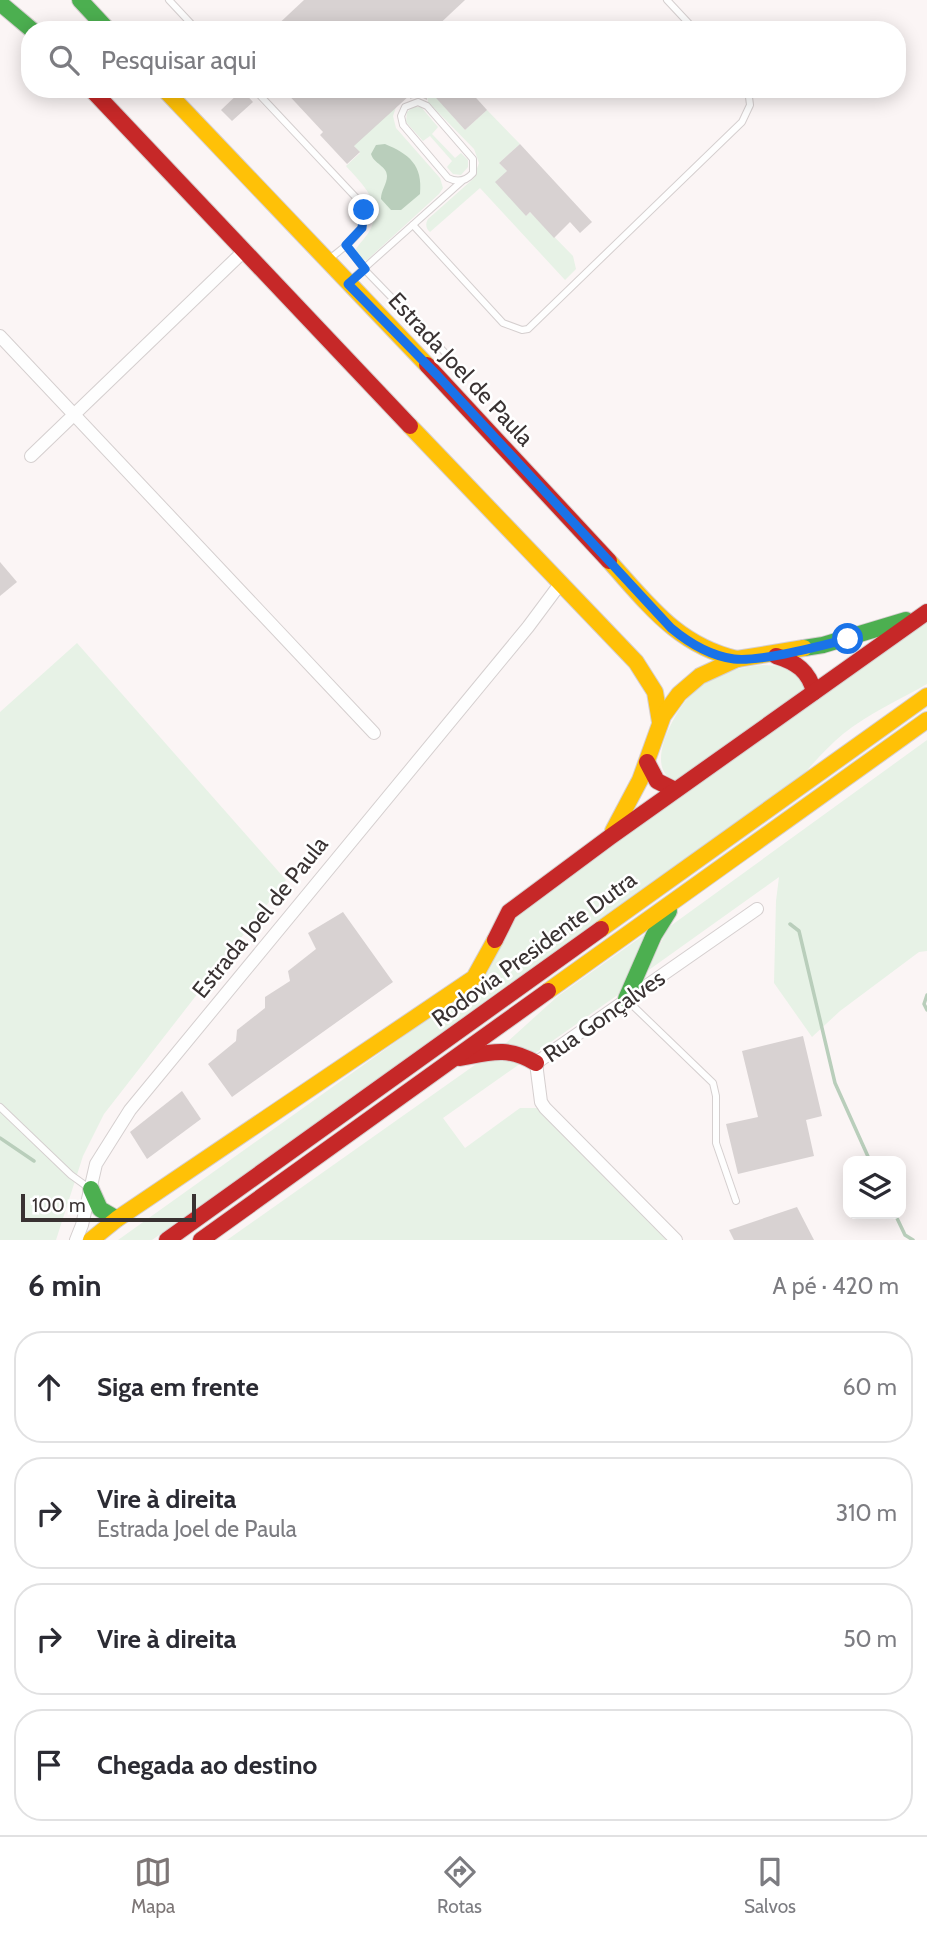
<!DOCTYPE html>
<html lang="pt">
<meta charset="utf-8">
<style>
:root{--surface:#fff;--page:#f7f7f7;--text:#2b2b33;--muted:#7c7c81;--line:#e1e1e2;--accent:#7d7676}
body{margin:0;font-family:Cabin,sans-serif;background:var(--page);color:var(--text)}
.controls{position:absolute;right:21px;bottom:21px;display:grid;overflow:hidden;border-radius:14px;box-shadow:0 4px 18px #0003}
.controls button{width:63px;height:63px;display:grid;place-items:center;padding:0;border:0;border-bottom:2px solid var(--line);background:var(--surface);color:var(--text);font:35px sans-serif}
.scale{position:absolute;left:21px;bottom:18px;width:175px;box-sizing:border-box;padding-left:7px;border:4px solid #393232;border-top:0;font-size:19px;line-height:24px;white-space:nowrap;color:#393232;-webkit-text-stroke:5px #fff;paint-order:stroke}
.stop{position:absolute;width:21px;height:21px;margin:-16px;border:5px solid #1a73e8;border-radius:50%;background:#fff}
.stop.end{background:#1a73e8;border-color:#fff;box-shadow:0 2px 7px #0008}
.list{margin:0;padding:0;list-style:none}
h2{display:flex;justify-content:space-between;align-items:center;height:91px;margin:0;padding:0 28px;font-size:30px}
h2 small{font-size:23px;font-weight:400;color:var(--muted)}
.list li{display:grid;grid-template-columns:46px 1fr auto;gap:21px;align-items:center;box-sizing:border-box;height:112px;margin:0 14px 14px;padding:0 14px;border:2px solid var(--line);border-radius:28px}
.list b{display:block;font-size:26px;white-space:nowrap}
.list p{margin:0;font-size:23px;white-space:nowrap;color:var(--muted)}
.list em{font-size:23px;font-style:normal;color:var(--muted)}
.icon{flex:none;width:38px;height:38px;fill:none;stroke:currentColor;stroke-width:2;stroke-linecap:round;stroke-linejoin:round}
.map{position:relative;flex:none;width:927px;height:1240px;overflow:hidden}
.search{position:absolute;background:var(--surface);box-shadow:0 4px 18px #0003;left:21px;right:21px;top:21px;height:77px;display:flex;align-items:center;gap:18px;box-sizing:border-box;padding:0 24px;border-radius:28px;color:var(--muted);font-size:26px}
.sheet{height:595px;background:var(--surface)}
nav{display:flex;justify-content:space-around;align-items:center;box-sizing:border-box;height:98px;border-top:2px solid var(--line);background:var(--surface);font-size:19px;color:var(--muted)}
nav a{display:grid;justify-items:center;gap:4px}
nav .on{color:var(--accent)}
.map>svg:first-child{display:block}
.green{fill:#e7f2e6}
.water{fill:#b9cebb}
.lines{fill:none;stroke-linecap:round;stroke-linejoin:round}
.stream{stroke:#b9cebb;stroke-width:3.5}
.building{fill:#d8d2d2}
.lane-casing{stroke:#d5cfcf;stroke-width:8}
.street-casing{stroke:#d5cfcf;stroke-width:14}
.fast-casing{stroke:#d5cfcf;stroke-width:18}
.slow-casing{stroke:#d5cfcf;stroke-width:18}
.jam-casing{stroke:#d5cfcf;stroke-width:18}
.lane{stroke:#fefefe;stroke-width:6}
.street{stroke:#fefefe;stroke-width:12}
.fast{stroke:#4caf50;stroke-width:16}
.slow{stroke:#ffc107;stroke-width:16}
.jam{stroke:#c62828;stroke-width:16}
.route{stroke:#1a73e8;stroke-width:9}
.labels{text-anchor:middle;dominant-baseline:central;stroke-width:5;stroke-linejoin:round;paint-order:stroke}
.street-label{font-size:23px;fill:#393232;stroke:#fff}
</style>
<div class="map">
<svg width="927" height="1240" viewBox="0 0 927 1240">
<rect width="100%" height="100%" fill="#fbf5f5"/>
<g class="green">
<path d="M433 94 465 130 487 110 520 144 499 163 507 171 526 216 530 212 573 256 576 269 565 280 480 188 430 232C426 229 425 224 428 219L473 179 479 163 474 149 428 102 427 95Z"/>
<path d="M396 107 393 116 396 128 440 178 443 188 439 194 367 260 360 261 355 251C359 243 367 237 371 228 383 202 362 184 346 166L360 153 351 142Z"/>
<path d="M413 107H421L438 127 432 134 455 158 461 153 468 160V167L461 175 453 174 447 167 452 161 430 136 423 141 406 122 407 112Z"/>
<path d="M927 618V684C899 700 868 714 843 734 825 749 810 767 794 785L152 1240H118L463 994 513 920 620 836Z"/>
<path d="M77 643 286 880 104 1114 83 1156 56 1240H0V712Z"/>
<path d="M763 665C785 666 798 666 805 690L676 781C641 770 676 708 693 693 712 675 737 667 763 665Z"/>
<path d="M927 740V951L919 952 840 1011 812 1037 774 983 776 901 779 877 646 972 669 927Z"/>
<path d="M648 932 619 994 443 1118 465 1148 520 1108H539L670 1240H227L506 1043 558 996Z"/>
</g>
<path class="water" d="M385 144C409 154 423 165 420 194L401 210H391L381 199C381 190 387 184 387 176 387 166 374 164 371 154L376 145Z"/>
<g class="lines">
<g class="stream">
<path d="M790 924 799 931 835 1083 870 1161"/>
<path d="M927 995 924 1004 927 1010"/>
<path d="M0 1138 34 1161"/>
<path d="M895 1214 905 1235 913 1240"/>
</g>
</g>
<g class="building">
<path d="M304 0H465L433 30H272Z"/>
<path d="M283 89H427V100L419 96 410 99V95L354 146 360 152 347 164 320 135 323 132Z"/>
<path d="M428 89H468L487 110 465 130Z"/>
<path d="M242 90 253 102 232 121 221 110Z"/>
<path d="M520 144 592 222 580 233 570 222 554 238 530 212 526 216 495 182 507 171 499 163Z"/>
<path d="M0 562 17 582 0 596Z"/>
<path d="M343 912 393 982 232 1097 208 1064 236 1041 237 1030 265 1008V997L290 981 288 971 316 949 308 933Z"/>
<path d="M803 1036 822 1116 806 1120 814 1156 738 1174 726 1124 758 1117 742 1051Z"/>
<path d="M182 1091 201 1119 147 1159 130 1132Z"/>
<path d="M797 1207 814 1240H734L729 1230Z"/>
</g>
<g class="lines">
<g class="lane-casing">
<g id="lane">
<path d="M169 0 197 30"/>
<path d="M667 0 695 30"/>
<path d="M254 89 362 204C372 231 346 245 328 260"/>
<path d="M418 102 427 106 473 159V173C466 181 458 183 448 178L403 125 401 116 405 107Z"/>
<path d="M413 225 503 323 522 330 528 329 742 122 750 105 748 89"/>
<path d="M346 245 364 269 454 362"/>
<path d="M351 280 462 181"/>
<path d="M628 1001 713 1083 716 1096V1143L736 1201"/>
<path d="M0 1107 71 1175 89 1188"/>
</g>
</g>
<g class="street-casing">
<g id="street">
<path d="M0 336 374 733"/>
<path d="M31 456 243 252"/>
<path d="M76 1240 82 1225 96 1164 130 1110 528 627 560 584"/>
<path d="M676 1240 545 1108 541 1102 536 1063 757 909"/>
</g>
</g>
<g class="fast-casing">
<g id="fast">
<path d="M80 0 108 30"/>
<path d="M0 3 32 30"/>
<path d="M804 648 823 645 906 620"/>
<path d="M626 999 654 935 669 911"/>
<path d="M91 1189 100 1209 117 1219"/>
</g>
</g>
<g class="slow-casing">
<g id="slow">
<path d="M164 89 427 365"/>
<path d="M410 426 636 662 655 692 660 722"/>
<path d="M609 561C648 604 677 645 737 659"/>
<path d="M613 831 640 780 663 716 679 694 700 676 737 659 804 648"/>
<path d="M601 929 927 696"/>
<path d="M548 991 927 720"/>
<path d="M91 1240 117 1219 474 978 495 940"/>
</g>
</g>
<g class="jam-casing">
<g id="jam">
<path d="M91 89 410 426"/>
<path d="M427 365 609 561"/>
<path d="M776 656C796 662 809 671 814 692"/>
<path d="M647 762 657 781 675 790"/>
<path d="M495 940 509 912 610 837 927 612"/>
<path d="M460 1058C491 1052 507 1046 536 1063"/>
<path d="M167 1240 601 929"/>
<path d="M201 1240 548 991"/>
</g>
</g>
<use href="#lane" class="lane"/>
<use href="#street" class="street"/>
<use href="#fast" class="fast"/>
<use href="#slow" class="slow"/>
<use href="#jam" class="jam"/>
</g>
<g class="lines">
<path class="route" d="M364 210 362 228 346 245 365 269 348 284 438 376 671 628C689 643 711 656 734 659 761 662 820 646 848 639"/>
</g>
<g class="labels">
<g class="street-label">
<text transform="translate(461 369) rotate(47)">Estrada Joel de Paula</text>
<text transform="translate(260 917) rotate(-51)">Estrada Joel de Paula</text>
<text transform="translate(534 949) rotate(-36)">Rodovia Presidente Dutra</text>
<text transform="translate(604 1016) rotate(-35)">Rua Gonçalves</text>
</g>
</g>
</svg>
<div class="controls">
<button><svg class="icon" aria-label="layers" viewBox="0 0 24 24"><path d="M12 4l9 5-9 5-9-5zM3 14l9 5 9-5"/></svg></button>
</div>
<div class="scale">100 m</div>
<div class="stop" style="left:848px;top:639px"></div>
<div class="stop end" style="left:364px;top:210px"></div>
<div class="search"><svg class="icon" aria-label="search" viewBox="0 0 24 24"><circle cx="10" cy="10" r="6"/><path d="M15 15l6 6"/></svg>Pesquisar aqui</div>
</div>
<section class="sheet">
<h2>6 min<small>A pé · 420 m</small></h2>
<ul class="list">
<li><svg class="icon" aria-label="ahead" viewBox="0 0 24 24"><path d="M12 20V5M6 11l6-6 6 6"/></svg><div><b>Siga em frente</b></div><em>60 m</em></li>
<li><svg class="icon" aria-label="right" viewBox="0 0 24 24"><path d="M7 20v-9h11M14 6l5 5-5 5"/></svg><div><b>Vire à direita</b><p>Estrada Joel de Paula</p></div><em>310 m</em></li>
<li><svg class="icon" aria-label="right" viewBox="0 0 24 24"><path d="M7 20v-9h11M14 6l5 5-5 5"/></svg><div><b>Vire à direita</b></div><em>50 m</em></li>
<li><svg class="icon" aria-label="arrive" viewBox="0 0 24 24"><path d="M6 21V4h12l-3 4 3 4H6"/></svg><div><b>Chegada ao destino</b></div></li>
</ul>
</section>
<nav>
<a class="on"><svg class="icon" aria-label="map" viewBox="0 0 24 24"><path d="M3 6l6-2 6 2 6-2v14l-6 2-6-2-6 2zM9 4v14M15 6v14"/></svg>Mapa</a>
<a><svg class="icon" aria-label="directions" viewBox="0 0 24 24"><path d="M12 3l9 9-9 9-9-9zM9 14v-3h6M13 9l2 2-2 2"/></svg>Rotas</a>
<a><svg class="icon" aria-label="saved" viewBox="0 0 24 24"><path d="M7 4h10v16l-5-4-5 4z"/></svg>Salvos</a>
</nav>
